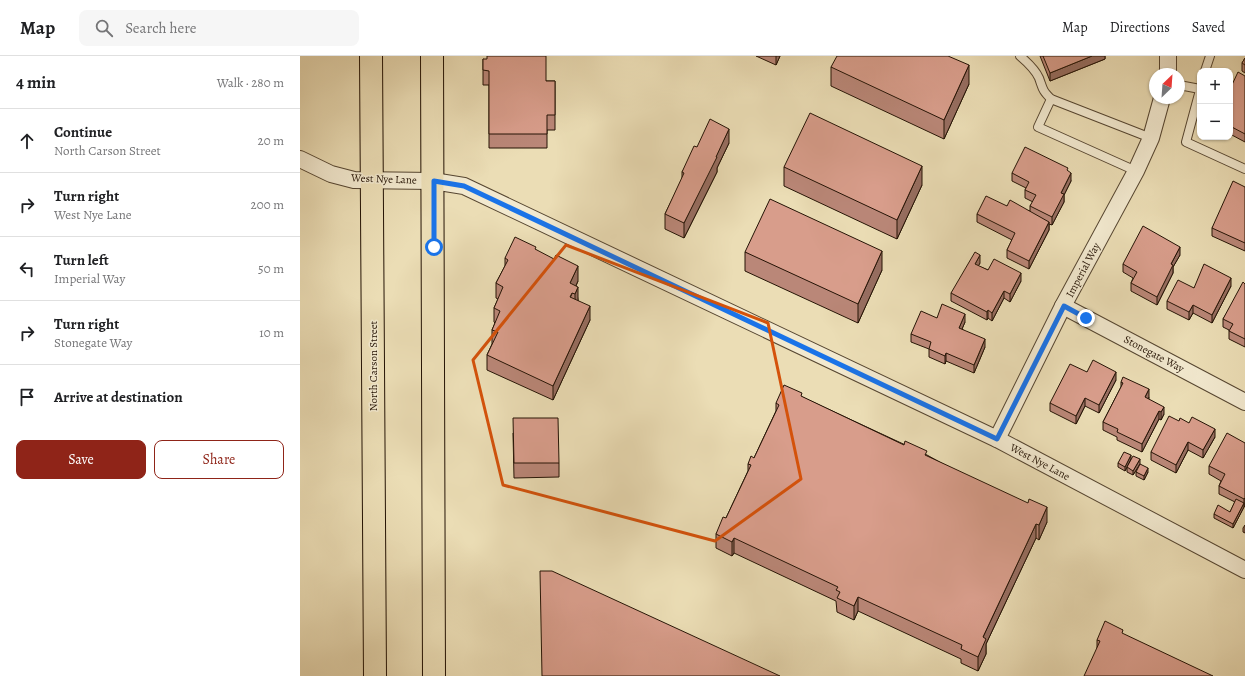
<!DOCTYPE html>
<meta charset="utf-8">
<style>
:root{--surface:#fff;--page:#f6f6f6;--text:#202124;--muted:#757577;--line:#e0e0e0;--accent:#8f2418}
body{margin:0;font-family:Alegreya,serif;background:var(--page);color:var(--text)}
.controls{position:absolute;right:12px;top:12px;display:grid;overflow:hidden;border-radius:8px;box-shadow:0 1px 3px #0004}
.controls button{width:36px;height:36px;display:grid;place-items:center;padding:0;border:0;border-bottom:1px solid var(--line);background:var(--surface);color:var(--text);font:20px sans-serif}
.compass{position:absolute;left:849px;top:12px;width:36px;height:36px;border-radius:50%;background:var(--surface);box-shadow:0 1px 3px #0004;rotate:25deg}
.stop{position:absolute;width:12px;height:12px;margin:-9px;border:3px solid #1a73e8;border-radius:50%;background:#fff}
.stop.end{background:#1a73e8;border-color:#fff;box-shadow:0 1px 4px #0008}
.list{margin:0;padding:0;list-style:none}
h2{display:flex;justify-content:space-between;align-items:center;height:52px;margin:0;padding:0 16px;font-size:17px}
h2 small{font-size:13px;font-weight:400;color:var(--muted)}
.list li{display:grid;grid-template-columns:26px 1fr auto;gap:12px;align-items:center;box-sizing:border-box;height:64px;padding:0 16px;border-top:1px solid var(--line)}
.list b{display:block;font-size:15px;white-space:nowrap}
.list p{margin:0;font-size:13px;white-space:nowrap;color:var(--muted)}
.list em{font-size:13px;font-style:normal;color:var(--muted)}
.actions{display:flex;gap:8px;padding:12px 16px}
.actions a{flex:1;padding:9px 0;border:1px solid var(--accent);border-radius:8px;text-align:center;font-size:14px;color:var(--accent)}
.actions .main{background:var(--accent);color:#fff}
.icon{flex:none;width:22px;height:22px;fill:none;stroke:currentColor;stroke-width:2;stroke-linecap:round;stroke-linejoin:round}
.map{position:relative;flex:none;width:945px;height:620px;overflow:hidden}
header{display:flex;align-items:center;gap:24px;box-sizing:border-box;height:56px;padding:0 20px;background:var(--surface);border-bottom:1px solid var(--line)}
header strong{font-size:19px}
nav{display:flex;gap:22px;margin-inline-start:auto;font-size:14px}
.search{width:280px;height:36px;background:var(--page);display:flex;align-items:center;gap:10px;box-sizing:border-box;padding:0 14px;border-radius:8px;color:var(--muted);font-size:15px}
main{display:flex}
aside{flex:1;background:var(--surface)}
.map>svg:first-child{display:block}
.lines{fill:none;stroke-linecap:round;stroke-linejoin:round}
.lane-casing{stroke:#564631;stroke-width:10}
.street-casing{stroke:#564631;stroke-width:18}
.primary-casing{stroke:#241305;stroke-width:24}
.lane{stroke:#f2e9cf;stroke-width:8}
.street{stroke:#f2e9cf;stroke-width:16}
.primary{stroke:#ebddb5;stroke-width:22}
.wall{fill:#ba8778;stroke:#241305}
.shaded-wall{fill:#976e61;stroke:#241305}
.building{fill:#d89d8b;stroke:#241305}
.route{stroke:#1a73e8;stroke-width:5}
.marked{fill:none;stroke:#d4520b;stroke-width:3;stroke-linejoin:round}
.labels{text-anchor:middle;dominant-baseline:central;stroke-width:3;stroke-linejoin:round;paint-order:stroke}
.street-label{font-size:11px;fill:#241305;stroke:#f2e9cf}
</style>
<header>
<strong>Map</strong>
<div class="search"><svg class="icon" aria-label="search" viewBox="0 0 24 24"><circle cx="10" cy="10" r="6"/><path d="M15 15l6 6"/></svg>Search here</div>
<nav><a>Map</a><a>Directions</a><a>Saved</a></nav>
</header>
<main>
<aside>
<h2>4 min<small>Walk · 280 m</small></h2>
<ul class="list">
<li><svg class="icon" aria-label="ahead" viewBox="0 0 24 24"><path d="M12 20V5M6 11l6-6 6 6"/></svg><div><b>Continue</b><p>North Carson Street</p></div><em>20 m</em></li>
<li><svg class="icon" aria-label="right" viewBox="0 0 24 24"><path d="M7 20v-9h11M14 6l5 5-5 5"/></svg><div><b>Turn right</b><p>West Nye Lane</p></div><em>200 m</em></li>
<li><svg class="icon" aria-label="left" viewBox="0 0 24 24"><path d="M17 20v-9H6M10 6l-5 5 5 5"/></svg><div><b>Turn left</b><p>Imperial Way</p></div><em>50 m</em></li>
<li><svg class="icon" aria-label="right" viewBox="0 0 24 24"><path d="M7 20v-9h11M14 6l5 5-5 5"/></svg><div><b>Turn right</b><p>Stonegate Way</p></div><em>10 m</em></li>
<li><svg class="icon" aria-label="arrive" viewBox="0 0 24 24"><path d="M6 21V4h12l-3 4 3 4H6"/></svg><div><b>Arrive at destination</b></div></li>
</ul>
<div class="actions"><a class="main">Save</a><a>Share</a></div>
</aside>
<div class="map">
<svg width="945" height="620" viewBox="0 0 945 620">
<rect width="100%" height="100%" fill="#ebddb5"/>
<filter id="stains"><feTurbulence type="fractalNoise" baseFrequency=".005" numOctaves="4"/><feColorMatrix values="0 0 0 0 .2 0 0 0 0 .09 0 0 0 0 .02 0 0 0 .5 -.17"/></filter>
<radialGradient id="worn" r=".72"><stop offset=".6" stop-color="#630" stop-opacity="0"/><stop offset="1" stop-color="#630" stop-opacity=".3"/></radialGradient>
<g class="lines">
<g class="lane-casing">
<g id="lane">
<path d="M720 0C727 6 735 13 739 22 743 33 742 34 751 43L851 82"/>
<path d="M905 15 910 0"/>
<path d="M879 29 900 33"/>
<path d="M900 34 886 86 945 113"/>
<path d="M751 43 738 71 836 115"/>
</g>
</g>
<g class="street-casing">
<g id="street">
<path d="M868 18V0"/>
<path d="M0 103 31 118 54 124 133 125 164 130 697 383 945 514"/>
<path d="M763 250 945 346"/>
<path d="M697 383 763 250 836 115 851 82 862 42"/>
</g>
</g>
<g class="primary-casing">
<g id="primary">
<path d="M71 0 75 620"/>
<path d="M132 0 134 620"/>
</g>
</g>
<use href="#lane" class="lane"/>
<use href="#street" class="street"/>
<use href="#primary" class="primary"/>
</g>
<g class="wall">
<path d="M456 0H480L476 9Z"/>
<path d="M740 0H805V3L750 25Z"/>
<path d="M945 2V17L942 15V7Z"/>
<path d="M183 3 246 25H255V74H247V92H189V29H183Z"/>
<path d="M531 11 669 28 644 83 531 30Z"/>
<path d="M945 20V86L930 78V33Z"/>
<path d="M429 87 417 112V116L384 182 365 173V158L382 123V116L397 91Z"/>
<path d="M484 111 622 129 597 183 484 130Z"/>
<path d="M768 115 771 125 764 139V146L752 169 749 168V174L729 213 707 202V194L712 184 677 166V158L707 150 730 155V150L733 146 725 142V134L726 132 712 125V117Z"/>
<path d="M945 131V195L912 180V172Z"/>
<path d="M236 194 278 225 276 230 278 244 290 264 253 344 187 314V299L192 288V274L195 267 194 266V252L198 243 196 242V227L205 210V202Z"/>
<path d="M445 196 582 214 558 267 445 215Z"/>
<path d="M880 199 873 211V217L857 249 831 235V227L833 222 823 216V208Z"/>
<path d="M680 207 678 210 688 214 721 225 710 246 704 242 692 265 688 262 687 264 651 245V237Z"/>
<path d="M945 228V291L929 283V274L923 271V263Z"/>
<path d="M931 230 912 267 893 257 889 264 867 253V245L894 232Z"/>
<path d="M637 262 665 266 662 273 685 291 674 317 646 305 645 308 629 301V293L611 286V278Z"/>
<path d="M787 316 816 324 799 357 785 350 776 368 750 355V347Z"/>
<path d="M821 326 849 341V343L864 358 861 364 859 363 842 396 817 384V381L803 374V366L821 331Z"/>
<path d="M502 341 627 399 747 466 739 484 736 482 686 588V598L678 615 661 607V603L558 555 554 564 537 556 536 545 434 497 432 500 416 492V478L426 462 448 415V408L454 402 476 355V347Z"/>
<path d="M879 365 915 381 903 402 888 394 876 417 851 404V396Z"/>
<path d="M213 377 259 407V421L214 422Z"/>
<path d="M945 387V450L944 451 933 472 914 462V458L930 456 935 446 919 438V430L921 425 909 418V410Z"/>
<path d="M831 403 825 415 818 411V407Z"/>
<path d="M840 408 833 419 827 416V411Z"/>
<path d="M836 416H848L844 424 836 420Z"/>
<path d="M945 469V477L943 476V472Z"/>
<path d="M823 574 797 592V584Z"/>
</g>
<g class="shaded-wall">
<path d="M476 0H480L476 9Z"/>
<path d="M792 0H805V3L750 25V17Z"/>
<path d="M669 9V28L644 83V64Z"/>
<path d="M429 73V87L417 112V116L384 182V167Z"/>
<path d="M622 110V129L597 183V164Z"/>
<path d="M771 117V125L764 139V146L752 169V161L761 137Z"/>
<path d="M749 166V174L729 213V205Z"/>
<path d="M880 191V199L873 211V217L857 249V241L871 208Z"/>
<path d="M582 195V214L558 267V248Z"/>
<path d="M680 199V207L675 216V208Z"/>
<path d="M278 210V225L270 242V227Z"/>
<path d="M721 217V225L710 246V238Z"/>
<path d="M931 222V230L912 267V259Z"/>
<path d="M278 231V246L275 253V238Z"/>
<path d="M704 235V242L692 265V257Z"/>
<path d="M893 249V257L889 264V256Z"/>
<path d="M290 250V264L253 344V330Z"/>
<path d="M688 254V262L687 264V256Z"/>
<path d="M665 258V266L659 280V272Z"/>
<path d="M685 283V291L674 317V309Z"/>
<path d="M646 297V305L645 308V300Z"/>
<path d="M816 316V324L799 357V349Z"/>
<path d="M849 333V341L845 349V341Z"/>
<path d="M785 342V350L776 368V360Z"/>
<path d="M864 351V358L861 364V356Z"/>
<path d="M859 355V363L842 396V388Z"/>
<path d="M915 373V381L903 402V394Z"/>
<path d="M888 386V394L876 417V409Z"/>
<path d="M831 399V403L825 415V411Z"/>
<path d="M840 403V408L833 419V415Z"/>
<path d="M848 412V416L844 424V420Z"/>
<path d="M945 442V450L944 451V443Z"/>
<path d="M944 447V451L933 472V468Z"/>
<path d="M747 451V466L739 484V469Z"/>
<path d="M736 468V482L686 588V598L678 615V601L683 581Z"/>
<path d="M434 482V497L432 500V486Z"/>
<path d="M558 541V555L554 564V550Z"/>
</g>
<g class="building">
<path d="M187 0H246V25H255V59H247V78H189V15L183 14V3H187Z"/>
<path d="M537 0H648L669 9 644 64 531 11Z"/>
<path d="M743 0H792L750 17Z"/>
<path d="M945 2V9L942 7Z"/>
<path d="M938 16 945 20V78L930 70V33Z"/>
<path d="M510 57 622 110 597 164 484 111Z"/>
<path d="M410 63 429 73 416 101H417L384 167 365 158 384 117 382 116 394 90 397 91Z"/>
<path d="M725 91 768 112 767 114 771 117 761 137 764 138 752 161 730 150 736 139 725 134 729 126 712 117Z"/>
<path d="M933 125 945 131V187L912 172Z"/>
<path d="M686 140 707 150 710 144 749 166 729 205 707 194 715 177 677 158Z"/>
<path d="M470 143 582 195 558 248 445 196Z"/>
<path d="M843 170 880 191 871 208 873 209 857 241 831 227 837 216 823 208Z"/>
<path d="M215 181 236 191 235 193 254 203 256 199 278 210 270 227 278 231 275 238 272 237 270 241 290 250 253 330 187 299 198 276 192 274 200 255 194 252 203 231 196 227 208 204 205 202Z"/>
<path d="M675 196 680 199 675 208 688 214 694 203 721 217 710 238 704 235 692 257 688 254 687 256 651 237Z"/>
<path d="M904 208 931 222 912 259 893 249 889 256 867 245 878 224 894 232Z"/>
<path d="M943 226 945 228V283L929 275 933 268 923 263Z"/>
<path d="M642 248 665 258 659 272 685 283 674 309 646 297 645 300 629 293 631 286 611 278 621 255 637 262Z"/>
<path d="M793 304 816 316 799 349 785 342 776 360 750 347 770 308 787 316Z"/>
<path d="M823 321 849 333 845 341 864 351 861 356 859 355 842 388 817 376 818 373 803 366 823 327 821 326Z"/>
<path d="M484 329 502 337 501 340 604 389 605 385 627 395 625 399 728 447 729 443 747 451 739 469 736 468 683 581 686 583 678 601 661 593 662 589 558 541 554 550 537 542 540 536 536 534 538 531 434 482 432 486 416 478 423 461 426 462 451 409 448 408 451 400 454 402 479 349 476 347Z"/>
<path d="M869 360 879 365 880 362 889 367 892 361 915 373 903 394 888 386 876 409 851 396Z"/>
<path d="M213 362H258L259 407H214Z"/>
<path d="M927 377 945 387V442L944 443 919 430 925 418 909 410Z"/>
<path d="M824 396 831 399 825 411 818 407Z"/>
<path d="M833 400 840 403 833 415 827 411Z"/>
<path d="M840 408 848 412 844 420 836 416Z"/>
<path d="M936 443 944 447 933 468 914 458 918 449 930 456Z"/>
<path d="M240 515H252L480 620H242Z"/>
<path d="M805 565 823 574 822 577 913 620H784L800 585 797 584Z"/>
</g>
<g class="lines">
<path class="route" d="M134 191V125L164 130 697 383 764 250 786 262"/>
</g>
<path class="marked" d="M266 189 468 267 501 423 415 485 203 429 173 304Z"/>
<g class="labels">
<g class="street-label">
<text transform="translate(84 123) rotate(2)">West Nye Lane</text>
<text transform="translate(783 214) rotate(-62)">Imperial Way</text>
<text transform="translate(854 298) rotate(28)">Stonegate Way</text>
<text transform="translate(73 310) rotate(-90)">North Carson Street</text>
<text transform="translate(740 406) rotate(28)">West Nye Lane</text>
</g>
</g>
<rect width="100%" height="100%" filter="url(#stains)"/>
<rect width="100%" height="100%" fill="url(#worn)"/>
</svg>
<div class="controls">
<button>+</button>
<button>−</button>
</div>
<svg class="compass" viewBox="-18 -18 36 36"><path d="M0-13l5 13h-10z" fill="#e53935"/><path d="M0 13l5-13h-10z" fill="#757577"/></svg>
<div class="stop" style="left:134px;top:191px"></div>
<div class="stop end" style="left:786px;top:262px"></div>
</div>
</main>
